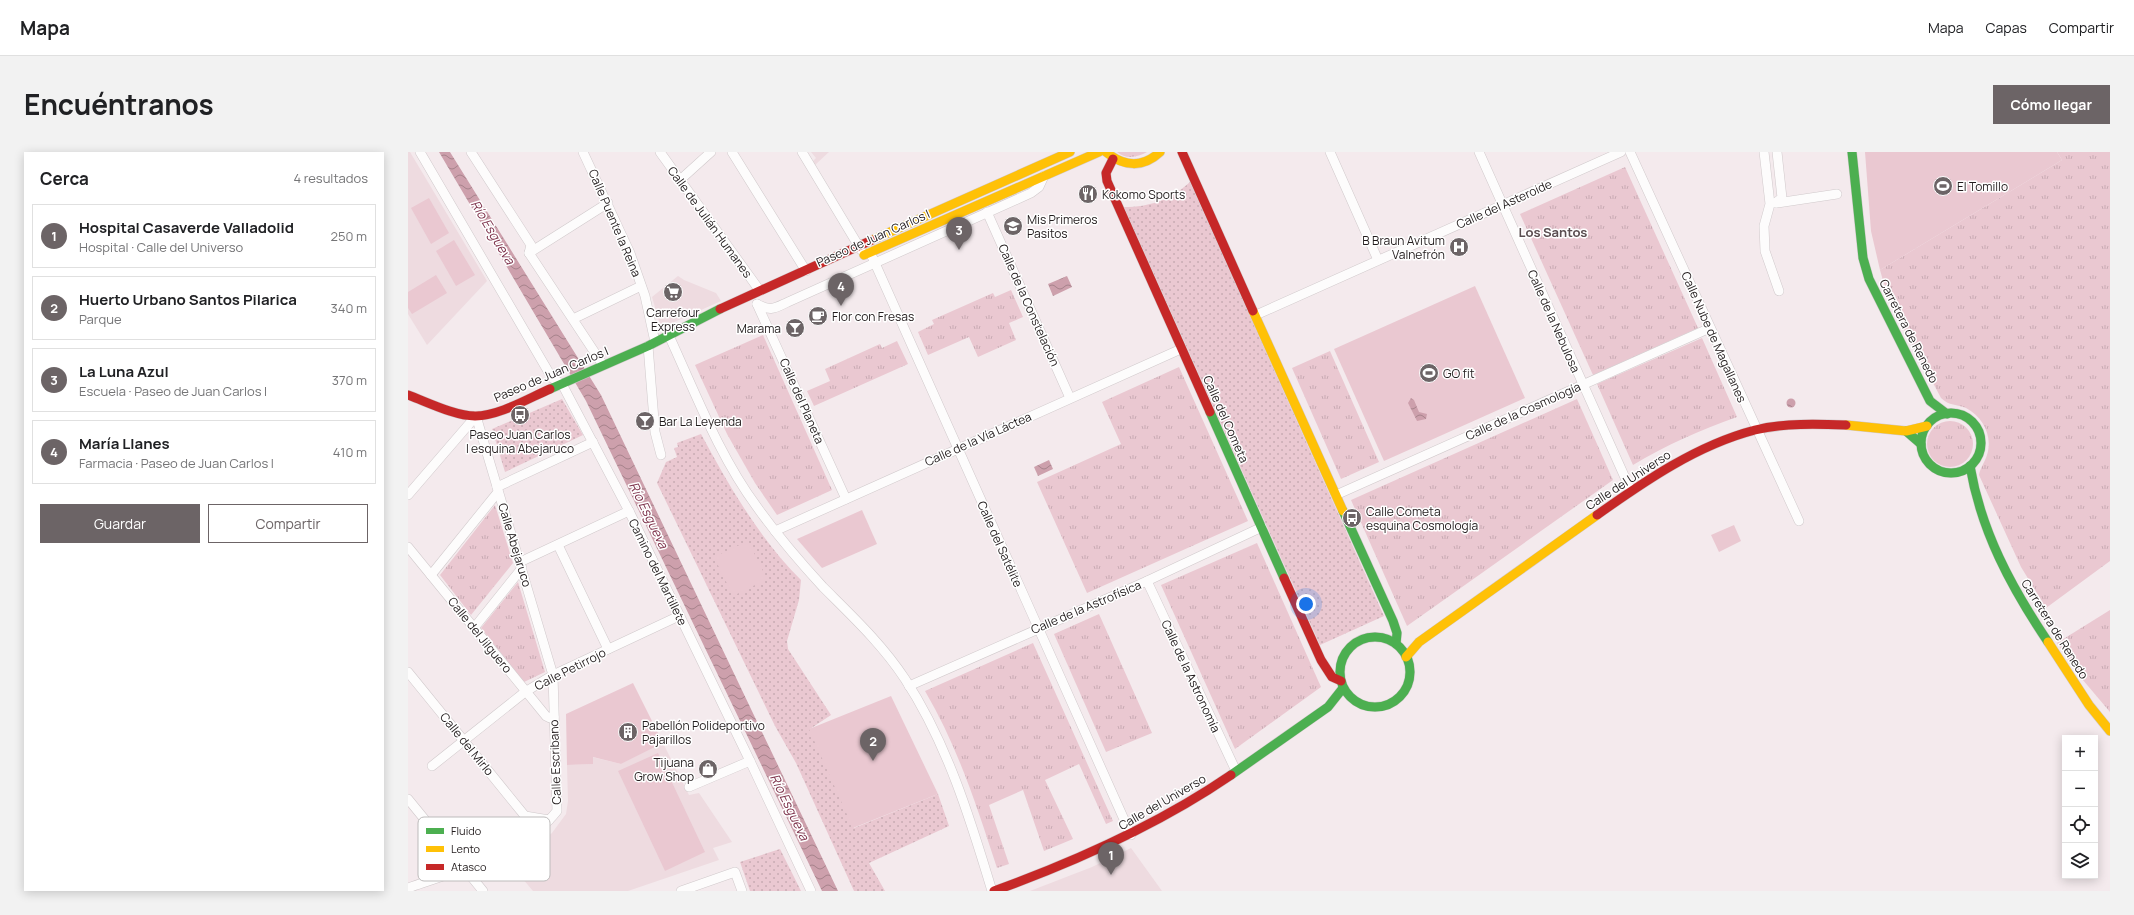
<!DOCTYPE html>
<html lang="es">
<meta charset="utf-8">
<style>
:root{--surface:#fff;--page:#f2f2f2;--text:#202124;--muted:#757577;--line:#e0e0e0;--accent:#6c6466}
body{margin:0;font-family:Manrope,sans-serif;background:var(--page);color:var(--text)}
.controls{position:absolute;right:12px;bottom:12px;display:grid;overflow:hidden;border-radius:0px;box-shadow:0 2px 10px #0003}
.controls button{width:36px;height:36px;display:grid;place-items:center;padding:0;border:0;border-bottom:1px solid var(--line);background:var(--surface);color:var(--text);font:20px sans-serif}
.you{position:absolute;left:898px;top:452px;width:14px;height:14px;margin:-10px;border:3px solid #fff;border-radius:50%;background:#1a73e8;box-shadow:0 0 0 6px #1a73e833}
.badge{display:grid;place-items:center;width:26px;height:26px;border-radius:50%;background:var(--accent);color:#fff;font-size:13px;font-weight:700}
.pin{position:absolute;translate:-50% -33px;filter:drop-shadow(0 1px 2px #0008)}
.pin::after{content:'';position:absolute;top:21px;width:14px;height:12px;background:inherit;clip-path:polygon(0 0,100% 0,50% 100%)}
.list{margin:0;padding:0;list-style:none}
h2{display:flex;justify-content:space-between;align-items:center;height:52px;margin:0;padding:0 16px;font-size:17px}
h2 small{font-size:13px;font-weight:400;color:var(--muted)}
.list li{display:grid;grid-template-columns:26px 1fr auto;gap:12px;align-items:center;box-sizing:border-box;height:64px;margin:0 8px 8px;padding:0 8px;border:1px solid var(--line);border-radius:0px}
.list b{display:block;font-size:15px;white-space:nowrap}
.list p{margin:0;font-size:13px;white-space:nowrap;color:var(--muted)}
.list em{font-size:13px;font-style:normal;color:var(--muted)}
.actions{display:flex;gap:8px;padding:12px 16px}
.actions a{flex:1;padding:9px 0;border:1px solid var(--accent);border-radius:0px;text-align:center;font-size:14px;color:var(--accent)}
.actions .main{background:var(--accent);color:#fff}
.icon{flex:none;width:22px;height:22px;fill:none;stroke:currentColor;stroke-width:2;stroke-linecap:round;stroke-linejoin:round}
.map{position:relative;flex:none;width:1702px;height:739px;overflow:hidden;border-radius:0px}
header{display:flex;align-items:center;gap:24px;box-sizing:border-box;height:56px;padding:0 20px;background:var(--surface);border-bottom:1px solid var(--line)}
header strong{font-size:19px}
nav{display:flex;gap:22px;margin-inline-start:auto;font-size:14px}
.intro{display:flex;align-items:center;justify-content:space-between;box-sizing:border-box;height:96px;padding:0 24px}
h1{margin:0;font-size:28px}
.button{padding:10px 18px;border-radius:0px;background:var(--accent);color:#fff;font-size:14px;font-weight:700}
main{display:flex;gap:24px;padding:0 24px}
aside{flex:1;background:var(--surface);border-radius:0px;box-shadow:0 2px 10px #0003}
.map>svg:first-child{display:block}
.built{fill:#eedbe0}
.grass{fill:url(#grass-tufts)}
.park{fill:url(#park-dots)}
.garden{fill:#eac8d1}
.water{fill:url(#water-waves)}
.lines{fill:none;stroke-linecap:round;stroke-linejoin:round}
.street-casing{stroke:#d0c9cb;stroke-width:10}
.fast-casing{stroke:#d0c9cb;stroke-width:10}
.slow-casing{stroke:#d0c9cb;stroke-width:10}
.jam-casing{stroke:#d0c9cb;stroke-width:10}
.street{stroke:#fdfcfc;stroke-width:9}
.fast{stroke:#4caf50;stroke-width:9}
.slow{stroke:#ffc107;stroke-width:9}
.jam{stroke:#c62828;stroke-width:9}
.labels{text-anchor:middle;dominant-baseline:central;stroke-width:3;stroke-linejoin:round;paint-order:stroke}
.poi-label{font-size:12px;fill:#221c1d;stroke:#fff;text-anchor:start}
.street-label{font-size:12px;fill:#221c1d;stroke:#fff}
.water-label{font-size:13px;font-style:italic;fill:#7d324b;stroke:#fff}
.neighbourhood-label{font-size:13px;font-weight:bold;fill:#5a4d50;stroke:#fff}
.key{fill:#fff;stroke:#bdbbbb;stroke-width:1}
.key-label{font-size:11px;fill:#221c1d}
</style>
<header>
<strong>Mapa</strong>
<nav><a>Mapa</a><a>Capas</a><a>Compartir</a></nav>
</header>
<div class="intro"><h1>Encuéntranos</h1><a class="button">Cómo llegar</a></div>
<main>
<aside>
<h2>Cerca<small>4 resultados</small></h2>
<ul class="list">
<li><span class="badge">1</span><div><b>Hospital Casaverde Valladolid</b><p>Hospital · Calle del Universo</p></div><em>250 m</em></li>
<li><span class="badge">2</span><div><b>Huerto Urbano Santos Pilarica</b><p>Parque</p></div><em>340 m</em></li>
<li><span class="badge">3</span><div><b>La Luna Azul</b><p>Escuela · Paseo de Juan Carlos I</p></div><em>370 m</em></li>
<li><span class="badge">4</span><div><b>María Llanes</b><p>Farmacia · Paseo de Juan Carlos I</p></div><em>410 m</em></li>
</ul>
<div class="actions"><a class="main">Guardar</a><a>Compartir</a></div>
</aside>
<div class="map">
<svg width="1702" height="739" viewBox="0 0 1702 739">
<defs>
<pattern id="grass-tufts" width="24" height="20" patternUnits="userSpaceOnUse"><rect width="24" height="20" fill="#eac8d1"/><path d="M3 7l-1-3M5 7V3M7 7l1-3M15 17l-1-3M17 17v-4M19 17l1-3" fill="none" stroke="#c8abb3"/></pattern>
<pattern id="park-dots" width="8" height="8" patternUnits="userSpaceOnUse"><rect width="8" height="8" fill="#eac8d1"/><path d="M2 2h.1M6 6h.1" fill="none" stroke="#c8abb3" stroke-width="1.8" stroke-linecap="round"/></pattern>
<pattern id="water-waves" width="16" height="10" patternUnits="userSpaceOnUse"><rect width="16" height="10" fill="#cda0ac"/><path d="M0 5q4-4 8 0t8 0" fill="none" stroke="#a6828b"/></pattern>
</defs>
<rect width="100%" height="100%" fill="#f4eaed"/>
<g class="built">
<path d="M0 0H2L79 129 19 193 0 162Z"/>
<path d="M403 0H421L407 13 405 9 408 6Z"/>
<path d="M270 124 276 128 308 141 313 149 253 176 244 145Z"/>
<path d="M255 591 281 643 291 641 324 690 305 696 311 708 220 739H125L104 714 144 681 158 662 160 649 159 613 184 612V605L213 612Z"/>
<path d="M723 696 754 739H622L684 715Z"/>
</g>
<g class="grass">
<path d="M709 0H739C730 5 718 8 709 0Z"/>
<path d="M1649 0H1702V409L1638 456 1613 415 1571 323C1572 316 1577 310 1579 303 1585 284 1575 265 1558 256 1549 252 1541 254 1533 246 1512 205 1484 163 1472 118L1654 8Z"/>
<path d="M1217 15 1290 176 1185 223 1112 62Z"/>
<path d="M603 138 615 165 601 171 608 188 570 205 561 185 520 203 510 180 526 172 524 168 585 141 587 145Z"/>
<path d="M355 183 424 338 369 363 347 331 319 282 287 213Z"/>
<path d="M1294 186 1329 265C1292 278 1258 293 1225 313L1189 232Z"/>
<path d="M489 189 500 212 406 254 399 239 422 229 417 217 472 192 474 196Z"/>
<path d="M922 199 971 310 933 327 884 216Z"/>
<path d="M771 215 840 369 679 441 629 330 713 292 694 250Z"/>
<path d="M1169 247 1205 328 999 474 943 348Z"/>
<circle cx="1542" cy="292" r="23"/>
<path d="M87 353 105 411 63 463 32 423Z"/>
<path d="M849 391 913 535 827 597 753 433Z"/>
<path d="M110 430 137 520 116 530 73 476Z"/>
<path d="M1702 458V560L1669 521 1649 491Z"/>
<path d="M691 462 744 581 698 600 646 482Z"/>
<path d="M625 491 705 669 698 672 671 612 637 628 665 687 636 699 615 638 581 653 601 712 589 716C569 655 550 595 517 539Z"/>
</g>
<g class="park">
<path d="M782 30 976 464 912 493 716 55C742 55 762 48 782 30Z"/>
<path d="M154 247 175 283 97 320 84 277Z"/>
<path d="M293 282C321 334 351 386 393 428L391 448 379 489 380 497 423 563 402 577 446 676 530 642 541 674 461 711 477 739H446L388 611 367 574 249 331 258 310 269 305 266 296 270 295 269 291Z"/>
<path d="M372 697 393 739H342L332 710Z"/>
</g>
<g class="garden">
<path d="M1457 0H1649L1654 8 1472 118 1463 79Z"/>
<path d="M21 46 41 81 23 92 3 56Z"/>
<path d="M46 88 67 123 48 134 28 99Z"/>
<path d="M28 123 39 141 4 162 0 156V140Z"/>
<path d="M1067 134 1117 246 976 309 926 197Z"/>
<path d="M454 358 469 392 414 416 389 387Z"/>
<path d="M1326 373 1333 389 1311 400 1303 383Z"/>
<path d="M340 389 359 427 325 444 306 405Z"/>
<path d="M225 531 255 591 213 612 185 605V612L159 613 158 562Z"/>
<path d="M483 544 530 642 445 676 401 577Z"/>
<path d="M250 601 297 700 257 719 210 619Z"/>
</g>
<g class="water">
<path d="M31 0H42L193 243 430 739H414L178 249Z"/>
<path d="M659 124 664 135 645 144 640 132Z"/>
<path d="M1003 246 1006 248 1011 260 1019 262 1018 267 1009 269 1000 251Z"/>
<circle cx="1383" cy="251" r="4.5"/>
<path d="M641 308 645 317 630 324 626 315Z"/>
</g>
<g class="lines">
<g class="street-casing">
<g id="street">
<path d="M12 0 144 226 154 232 221 359 342 609 281 635"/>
<path d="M63 0 123 93 121 101 195 213"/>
<path d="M175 0 222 101 237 144 247 190"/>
<path d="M252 0 352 139"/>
<path d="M324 0 398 119"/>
<path d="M394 0 453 98"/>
<path d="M922 0 970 108"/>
<path d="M1071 0 1223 339"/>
<path d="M1222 0 1391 369"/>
<path d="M1356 0 1362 52 1356 74 1357 99 1371 139"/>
<path d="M272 28 303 0"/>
<path d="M1367 51 1374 46 1369 0"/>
<path d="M1369 51 1429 42"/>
<path d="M579 60 662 246"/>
<path d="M462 100 723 683"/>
<path d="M121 101 200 51"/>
<path d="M349 152C363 160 367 156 380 150L623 41 631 35 636 24"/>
<path d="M349 152 438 347"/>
<path d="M848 163 1213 0"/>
<path d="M165 167 233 134"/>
<path d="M263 188C289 245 312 305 349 355 369 383 392 410 415 435 444 464 474 492 497 527 539 591 562 666 584 739"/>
<path d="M240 194 247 280 253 303"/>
<path d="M89 335 185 290"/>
<path d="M0 343 68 264"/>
<path d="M928 343 1302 176"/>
<path d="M367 379 773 197"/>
<path d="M150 393 200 497"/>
<path d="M0 395 138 564 142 566 146 565"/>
<path d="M112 410 221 359"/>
<path d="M23 423 90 340"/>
<path d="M739 429 828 619"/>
<path d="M66 476 114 416"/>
<path d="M0 520 117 664V686"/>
<path d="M501 534 739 429 854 375"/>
<path d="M342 609 403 739"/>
<path d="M24 614 117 540 145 523 271 464"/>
<path d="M0 647 75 739"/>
<path d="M117 664 141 668"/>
<path d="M0 736C49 719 116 701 149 659L145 523 68 264"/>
<path d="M273 739 327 720 334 739"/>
</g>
</g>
<g class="fast-casing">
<g id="fast">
<path d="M1444 0 1455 106 1461 127 1522 249 1539 262"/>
<path d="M142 237 240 194 312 157"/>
<path d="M802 260 876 426"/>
<circle cx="1543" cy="291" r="30"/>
<path d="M1498 279 1513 292"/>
<path d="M1562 314C1573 379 1603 435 1640 490"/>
<path d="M935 359 985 469 989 481 988 492"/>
<circle cx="967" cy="520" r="35"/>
<path d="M823 623 920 555 935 536"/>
</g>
</g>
<g class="slow-casing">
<g id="slow">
<path d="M698 0C716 15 735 16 752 0"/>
<path d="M464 88 662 0"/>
<path d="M456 103 691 0"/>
<path d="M845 159 935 359"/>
<path d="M1438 273 1498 279 1519 274"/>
<path d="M1640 490 1681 553 1702 579"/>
<path d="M998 505 1011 490 1189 363"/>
</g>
</g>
<g class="jam-casing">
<g id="jam">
<path d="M774 0 845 159"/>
<path d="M705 7 698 21 699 29 802 260"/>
<path d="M312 157 464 88"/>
<path d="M0 243C19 250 47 264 67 264 91 264 121 246 142 237"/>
<path d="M1189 363C1237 329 1289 293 1347 278 1376 271 1409 272 1438 273"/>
<path d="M876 426 913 508 924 525 933 529"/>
<path d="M586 739C669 709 750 673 823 623"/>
</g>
</g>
<use href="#street" class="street"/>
<use href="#fast" class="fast"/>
<use href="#slow" class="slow"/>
<use href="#jam" class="jam"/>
</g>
<defs>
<g id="stadium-disc" transform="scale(1)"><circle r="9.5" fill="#6c6466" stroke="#fff"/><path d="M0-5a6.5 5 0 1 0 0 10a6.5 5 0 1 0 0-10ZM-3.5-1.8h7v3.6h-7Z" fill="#fff"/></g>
<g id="restaurant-disc" transform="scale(1)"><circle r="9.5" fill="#6c6466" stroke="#fff"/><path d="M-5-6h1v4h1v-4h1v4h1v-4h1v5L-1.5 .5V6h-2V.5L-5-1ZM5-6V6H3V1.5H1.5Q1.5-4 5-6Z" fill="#fff"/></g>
<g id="school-disc" transform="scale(1)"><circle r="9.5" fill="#6c6466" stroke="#fff"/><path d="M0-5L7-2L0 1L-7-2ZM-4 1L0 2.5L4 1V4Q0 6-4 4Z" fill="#fff"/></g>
<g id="hospital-disc" transform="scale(1)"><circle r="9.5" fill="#6c6466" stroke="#fff"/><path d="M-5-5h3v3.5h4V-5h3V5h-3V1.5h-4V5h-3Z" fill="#fff"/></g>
<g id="supermarket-disc" transform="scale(1)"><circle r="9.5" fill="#6c6466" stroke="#fff"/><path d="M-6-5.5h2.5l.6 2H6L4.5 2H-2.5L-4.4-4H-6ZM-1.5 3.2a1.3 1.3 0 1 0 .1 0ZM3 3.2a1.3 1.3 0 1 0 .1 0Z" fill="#fff"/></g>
<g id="cafe-disc" transform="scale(1)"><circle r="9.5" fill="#6c6466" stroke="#fff"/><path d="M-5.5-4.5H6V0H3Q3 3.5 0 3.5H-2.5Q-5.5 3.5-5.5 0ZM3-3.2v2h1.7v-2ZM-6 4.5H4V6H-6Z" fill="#fff"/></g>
<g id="bar-disc" transform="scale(1)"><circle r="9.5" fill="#6c6466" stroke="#fff"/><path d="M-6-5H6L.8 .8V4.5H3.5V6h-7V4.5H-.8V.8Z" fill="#fff"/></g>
<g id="bus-disc" transform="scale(1)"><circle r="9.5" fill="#6c6466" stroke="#fff"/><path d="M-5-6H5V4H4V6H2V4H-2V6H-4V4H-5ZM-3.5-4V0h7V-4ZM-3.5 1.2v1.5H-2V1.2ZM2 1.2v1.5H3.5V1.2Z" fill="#fff"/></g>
<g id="building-disc" transform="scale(1)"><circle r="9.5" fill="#6c6466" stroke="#fff"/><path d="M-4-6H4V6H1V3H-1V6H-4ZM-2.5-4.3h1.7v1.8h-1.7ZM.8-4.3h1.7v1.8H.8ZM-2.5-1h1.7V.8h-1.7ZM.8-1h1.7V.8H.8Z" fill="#fff"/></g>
<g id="shop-disc" transform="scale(1)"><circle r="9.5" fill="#6c6466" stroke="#fff"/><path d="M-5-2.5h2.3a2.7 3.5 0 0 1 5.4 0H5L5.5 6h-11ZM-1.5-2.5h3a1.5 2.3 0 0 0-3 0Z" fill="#fff"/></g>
</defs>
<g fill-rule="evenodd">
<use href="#stadium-disc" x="1535" y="34"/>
<use href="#restaurant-disc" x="680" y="42"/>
<use href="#school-disc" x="605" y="74"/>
<use href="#hospital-disc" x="1051" y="95"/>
<use href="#supermarket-disc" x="265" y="140"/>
<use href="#cafe-disc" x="410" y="164"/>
<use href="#bar-disc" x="387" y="176"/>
<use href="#stadium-disc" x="1021" y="221"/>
<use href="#bus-disc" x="112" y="263"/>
<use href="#bar-disc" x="237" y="269"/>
<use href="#bus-disc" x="944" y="366"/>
<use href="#building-disc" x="220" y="580"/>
<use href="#shop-disc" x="300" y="617"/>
</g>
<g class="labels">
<g class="poi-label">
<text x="1549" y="34">El Tomillo</text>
<text x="694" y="42">Kokomo Sports</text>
<text x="619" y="67">Mis Primeros<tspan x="619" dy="14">Pasitos</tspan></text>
<text x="1037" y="88" text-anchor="end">B Braun Avitum<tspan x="1037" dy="14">Valnefrón</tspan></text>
<text x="265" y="160" text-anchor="middle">Carrefour<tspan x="265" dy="14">Express</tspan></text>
<text x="424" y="164">Flor con Fresas</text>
<text x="373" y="176" text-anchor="end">Marama</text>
<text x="1035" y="221">GO fit</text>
<text x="251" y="269">Bar La Leyenda</text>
<text x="112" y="282" text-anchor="middle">Paseo Juan Carlos<tspan x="112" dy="14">I esquina Abejaruco</tspan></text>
<text x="958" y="359">Calle Cometa<tspan x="958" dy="14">esquina Cosmología</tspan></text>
<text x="234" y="573">Pabellón Polideportivo<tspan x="234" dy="14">Pajarillos</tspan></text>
<text x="286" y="610" text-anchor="end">Tijuana<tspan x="286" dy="14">Grow Shop</tspan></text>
</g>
<g class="street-label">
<text transform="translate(1096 52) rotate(-24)">Calle del Asteroide</text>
<text transform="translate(302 70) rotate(54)">Calle de Julián Humanes</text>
<text transform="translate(207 71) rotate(67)">Calle Puente la Reina</text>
<text transform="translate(465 86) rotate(-24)">Paseo de Juan Carlos I</text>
<text transform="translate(621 153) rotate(66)">Calle de la Constelación</text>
<text transform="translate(1146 169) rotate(66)">Calle de la Nebulosa</text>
<text transform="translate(1501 179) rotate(63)">Carretera de Renedo</text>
<text transform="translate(1306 185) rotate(66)">Calle Nube de Magallanes</text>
<text transform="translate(143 222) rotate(-23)">Paseo de Juan Carlos I</text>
<text transform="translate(394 249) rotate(66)">Calle del Planeta</text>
<text transform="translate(1115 259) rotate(-24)">Calle de la Cosmología</text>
<text transform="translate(818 267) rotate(66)">Calle del Cometa</text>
<text transform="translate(570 287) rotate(-24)">Calle de la Vía Láctea</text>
<text transform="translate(1220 328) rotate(-33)">Calle del Universo</text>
<text transform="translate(592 392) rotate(66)">Calle del Satélite</text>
<text transform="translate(107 393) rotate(73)">Calle Abejaruco</text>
<text transform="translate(250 420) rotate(64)">Camino del Martillete</text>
<text transform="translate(678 455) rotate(-23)">Calle de la Astrofísica</text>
<text transform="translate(1647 477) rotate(58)">Carretera de Renedo</text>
<text transform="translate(72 483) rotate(51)">Calle del Jilguero</text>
<text transform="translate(162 517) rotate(-27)">Calle Petirrojo</text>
<text transform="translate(783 524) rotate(65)">Calle de la Astronomía</text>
<text transform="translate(59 592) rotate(51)">Calle del Mirlo</text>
<text transform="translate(147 610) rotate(-92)">Calle Escribano</text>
<text transform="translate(754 650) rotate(-30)">Calle del Universo</text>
</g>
<g class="water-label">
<text transform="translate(85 80) rotate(59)">Río Esgueva</text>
<text transform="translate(241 363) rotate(64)">Río Esgueva</text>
<text transform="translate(382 655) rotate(64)">Río Esgueva</text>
</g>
<g class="neighbourhood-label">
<text x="1145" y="80">Los Santos</text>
</g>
</g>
<rect x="10" y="665" width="132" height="64" rx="6" class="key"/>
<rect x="18" y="676" width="18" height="6" fill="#4caf50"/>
<rect x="18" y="694" width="18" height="6" fill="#ffc107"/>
<rect x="18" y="712" width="18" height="6" fill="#c62828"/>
<g class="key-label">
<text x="43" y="683">Fluido</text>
<text x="43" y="701">Lento</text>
<text x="43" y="719">Atasco</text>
</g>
</svg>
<div class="controls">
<button>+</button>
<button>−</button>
<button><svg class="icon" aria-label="locate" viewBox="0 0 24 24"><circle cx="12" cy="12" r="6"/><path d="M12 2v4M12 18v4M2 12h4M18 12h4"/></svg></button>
<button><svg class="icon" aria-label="layers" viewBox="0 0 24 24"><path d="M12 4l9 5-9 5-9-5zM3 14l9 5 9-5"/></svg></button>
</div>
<div class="you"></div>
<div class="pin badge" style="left:703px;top:723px">1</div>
<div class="pin badge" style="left:465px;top:609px">2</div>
<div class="pin badge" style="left:551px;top:98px">3</div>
<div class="pin badge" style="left:433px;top:154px">4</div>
</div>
</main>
